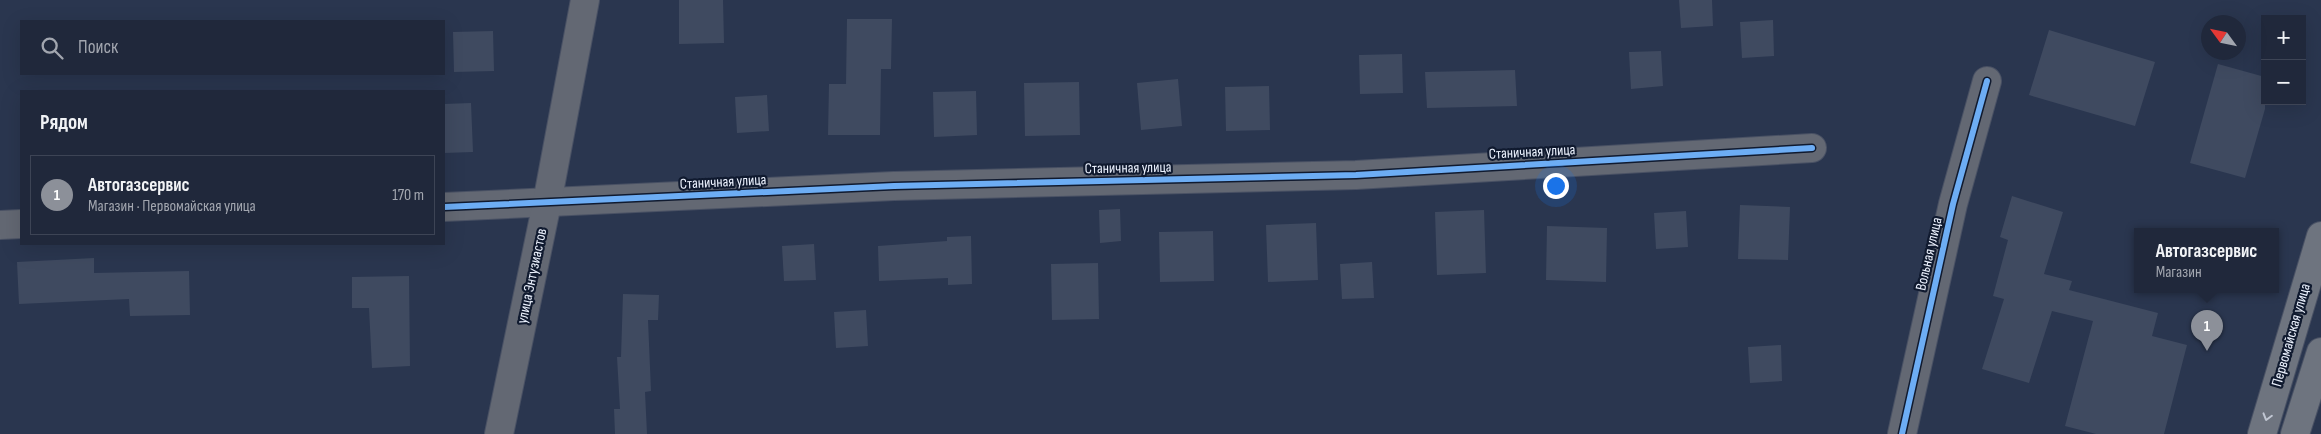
<!DOCTYPE html>
<html lang="ru">
<meta charset="utf-8">
<style>
:root{--surface:#20283b;--page:#283042;--text:#f1f3f6;--muted:#a2a6af;--line:#3d4455;--accent:#8c9099}
body{margin:0;font-family:"Sofia Sans Condensed",sans-serif;background:var(--page);color:var(--text)}
.controls{position:absolute;right:15px;top:15px;display:grid;overflow:hidden;border-radius:0px;box-shadow:0 5px 20px #0002}
.controls button{width:45px;height:45px;display:grid;place-items:center;padding:0;border:0;border-bottom:1px solid var(--line);background:var(--surface);color:var(--text);font:25px sans-serif}
.compass{position:absolute;left:2201px;top:15px;width:45px;height:45px;border-radius:50%;background:var(--surface);box-shadow:0 5px 20px #0002;rotate:303deg}
.you{position:absolute;left:1555px;top:185px;width:18px;height:18px;margin:-12px;border:4px solid #fff;border-radius:50%;background:#1a73e8;box-shadow:0 0 0 8px #1a73e833}
.badge{display:grid;place-items:center;width:32px;height:32px;border-radius:50%;background:var(--accent);color:#fff;font-size:16px;font-weight:700}
.pin{position:absolute;translate:-50% -41px;filter:drop-shadow(0 1px 2px #0008)}
.pin::after{content:'';position:absolute;top:26px;width:18px;height:15px;background:inherit;clip-path:polygon(0 0,100% 0,50% 100%)}
.popup{position:absolute;left:2134px;top:228px;width:145px;height:65px;box-sizing:border-box;display:grid;place-content:center;border-radius:0px;background:var(--surface);filter:drop-shadow(0 1px 4px #0005);font-size:16px;white-space:nowrap;color:var(--muted)}
.popup b{font-size:19px;color:var(--text)}
.popup::after{content:'';position:absolute;left:50%;top:100%;margin-left:-10px;border:10px solid transparent;border-top-color:var(--surface)}
.list{margin:0;padding:0;list-style:none}
h2{display:flex;justify-content:space-between;align-items:center;height:65px;margin:0;padding:0 20px;font-size:21px}
h2 small{font-size:16px;font-weight:400;color:var(--muted)}
.list li{display:grid;grid-template-columns:32px 1fr auto;gap:15px;align-items:center;box-sizing:border-box;height:80px;margin:0 10px 10px;padding:0 10px;border:1px solid var(--line);border-radius:0px}
.list b{display:block;font-size:19px;white-space:nowrap}
.list p{margin:0;font-size:16px;white-space:nowrap;color:var(--muted)}
.list em{font-size:16px;font-style:normal;color:var(--muted)}
.icon{flex:none;width:28px;height:28px;fill:none;stroke:currentColor;stroke-width:2;stroke-linecap:round;stroke-linejoin:round}
.map{position:relative;flex:none;width:2321px;height:434px;overflow:hidden}
.search{position:absolute;background:var(--surface);box-shadow:0 5px 20px #0002;left:20px;top:20px;width:425px;height:55px;display:flex;align-items:center;gap:12px;box-sizing:border-box;padding:0 18px;border-radius:0px;color:var(--muted);font-size:19px}
.panel{position:absolute;background:var(--surface);box-shadow:0 5px 20px #0002;left:20px;top:90px;width:425px;height:155px;border-radius:0px}
.map>svg:first-child{display:block}
.building{fill:#3f4a60}
.lines{fill:none;stroke-linecap:round;stroke-linejoin:round}
.minor-casing{stroke:#495164;stroke-width:30}
.secondary-casing{stroke:#495164;stroke-width:30}
.minor{stroke:#636873;stroke-width:28}
.secondary{stroke:#6e747f;stroke-width:28}
.cycleway-casing{stroke:#101a2f;stroke-width:9}
.cycleway{stroke:#6dadf4;stroke-width:6}
.oneway{stroke:#c0c6d2}
.labels{text-anchor:middle;dominant-baseline:central;stroke-width:4.5;stroke-linejoin:round;paint-order:stroke}
.street-label{font-size:15px;fill:#ecf2fe;stroke:#101a2f}
</style>
<div class="map">
<svg width="2321" height="434" viewBox="0 0 2321 434">
<rect width="100%" height="100%" fill="#2a364f"/>
<g class="building">
<path d="M679 0H723L724 43 679 44Z"/>
<path d="M1679 0H1712L1713 26 1681 28Z"/>
<path d="M847 19H892L891 69H881L880 135H828L829 84H846Z"/>
<path d="M1773 20 1774 56 1742 58 1740 22Z"/>
<path d="M2049 30 2155 62 2135 126 2029 95Z"/>
<path d="M493 31 494 71 454 72 453 32Z"/>
<path d="M1661 51 1663 86 1631 89 1629 52Z"/>
<path d="M1402 54 1403 93 1360 94 1359 55Z"/>
<path d="M2218 64 2265 77V109L2245 178 2190 163Z"/>
<path d="M1515 70 1517 106 1427 108 1425 72Z"/>
<path d="M1178 79 1182 126 1141 130 1137 83Z"/>
<path d="M1079 82 1080 135 1025 136 1024 83Z"/>
<path d="M1269 86 1270 130 1226 131 1225 87Z"/>
<path d="M976 91 977 135 934 137 933 92Z"/>
<path d="M767 95 769 131 737 133 735 97Z"/>
<path d="M471 103 473 152 444 153V104Z"/>
<path d="M2012 196 2063 212 2044 274 2072 281 2069 290 2158 313 2152 336 2187 345 2164 434H2096L2065 426 2093 321 2052 311 2029 383 1982 369 2004 299 1993 296 2008 240 2000 237Z"/>
<path d="M1740 205 1790 207 1788 260 1738 259Z"/>
<path d="M1120 209 1121 241 1100 243 1099 210Z"/>
<path d="M1484 210 1486 273 1437 275 1435 212Z"/>
<path d="M1686 211 1688 247 1656 249 1654 213Z"/>
<path d="M1316 223 1318 280 1268 282 1266 225Z"/>
<path d="M1547 226 1607 228 1606 282 1546 280Z"/>
<path d="M1213 231 1214 281 1160 282 1159 232Z"/>
<path d="M971 236 972 284 948 285V278L879 281 878 246 947 241V237Z"/>
<path d="M814 244 816 280 784 281 782 246Z"/>
<path d="M94 258V273L189 271 190 315 130 316 129 299 19 304 17 262Z"/>
<path d="M1372 262 1374 298 1342 299 1340 264Z"/>
<path d="M1098 263 1099 319 1052 320 1051 264Z"/>
<path d="M409 276 410 366 372 368 369 308H352V277Z"/>
<path d="M623 294 659 295 658 320H648L651 391 645 392 647 434H615L614 409H620L617 357H621Z"/>
<path d="M866 310 868 346 836 348 834 312Z"/>
<path d="M1781 345 1782 381 1750 383 1748 347Z"/>
</g>
<g class="lines">
<g class="minor-casing">
<g id="minor">
<path d="M444 207 894 186 1356 175 1812 148"/>
<path d="M0 225 21 224"/>
<path d="M499 434 547 203 585 0"/>
<path d="M1902 434 1953 204 1987 81"/>
</g>
</g>
<g class="secondary-casing">
<g id="secondary">
<path d="M2262 434 2321 236"/>
<path d="M2295 434 2321 352"/>
</g>
</g>
<use href="#minor" class="minor"/>
<use href="#secondary" class="secondary"/>
<g class="cycleway-casing">
<g id="cycleway">
<path d="M444 207 894 186 1356 175 1812 148"/>
<path d="M1902 434 1953 204 1987 81"/>
</g>
</g>
<use href="#cycleway" class="cycleway"/>
</g>
<defs><path id="oneway-chevron" d="M-2-3.5L2.5 0L-2 3.5" fill="none" stroke-width="1.6" stroke-linecap="round" stroke-linejoin="round" transform="scale(1.25)"/></defs>
<use class="oneway" href="#oneway-chevron" transform="translate(2267 417) rotate(106)"/>
<g class="labels">
<g class="street-label">
<text transform="translate(1532 152) rotate(-3)">Станичная улица</text>
<text transform="translate(1128 168) rotate(-1)">Станичная улица</text>
<text transform="translate(723 182) rotate(-3)">Станичная улица</text>
<text transform="translate(1929 254) rotate(-77)">Вольная улица</text>
<text transform="translate(532 276) rotate(-78)">улица Энтузиастов</text>
<text transform="translate(2291 335) rotate(-74)">Первомайская улица</text>
</g>
</g>
</svg>
<div class="controls">
<button>+</button>
<button>−</button>
</div>
<svg class="compass" viewBox="-18 -18 36 36"><path d="M0-13l5 13h-10z" fill="#e53935"/><path d="M0 13l5-13h-10z" fill="#a2a6af"/></svg>
<div class="you"></div>
<div class="pin badge" style="left:2207px;top:351px">1</div>
<div class="popup"><b>Автогазсервис</b>Магазин</div>
<div class="search"><svg class="icon" aria-label="search" viewBox="0 0 24 24"><circle cx="10" cy="10" r="6"/><path d="M15 15l6 6"/></svg>Поиск</div>
<section class="panel">
<h2>Рядом<small></small></h2>
<ul class="list">
<li><span class="badge">1</span><div><b>Автогазсервис</b><p>Магазин · Первомайская улица</p></div><em>170 m</em></li>
</ul>
</section>
</div>
